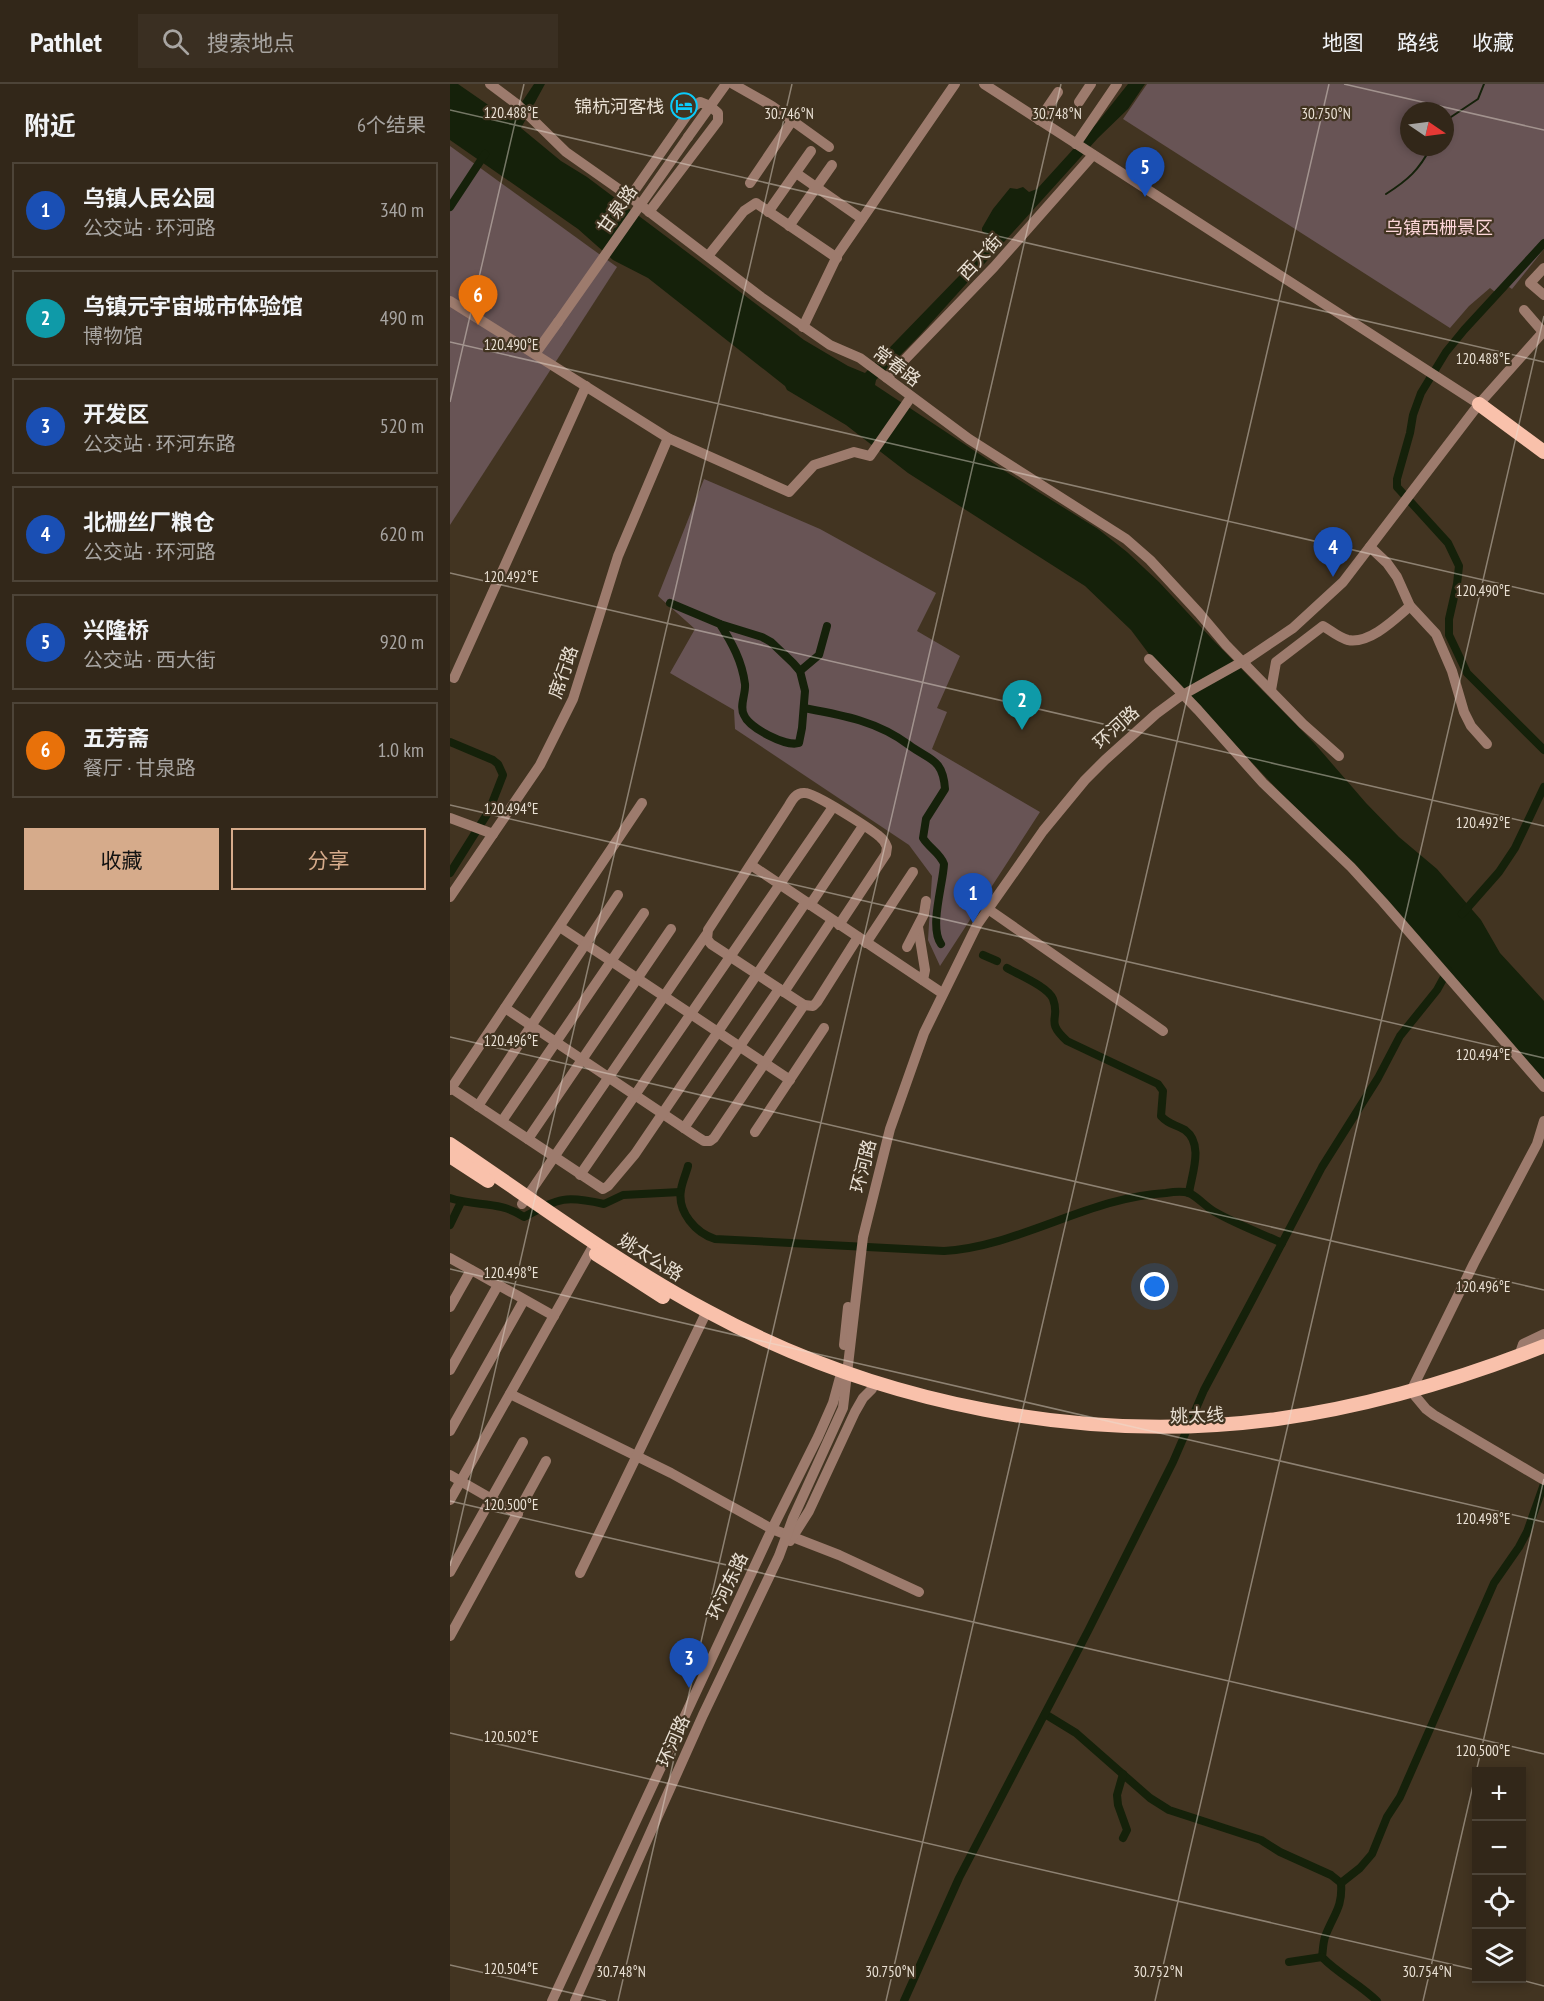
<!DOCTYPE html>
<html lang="zh">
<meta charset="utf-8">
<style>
:root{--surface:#322719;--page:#3a2f22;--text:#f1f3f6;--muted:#a8a5a2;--line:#4d4438;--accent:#d6ab8b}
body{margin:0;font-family:"PT Sans Narrow","Noto Sans SC",sans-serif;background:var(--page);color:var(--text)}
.controls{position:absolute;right:18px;bottom:18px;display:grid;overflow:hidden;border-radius:0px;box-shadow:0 3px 9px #0003}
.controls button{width:54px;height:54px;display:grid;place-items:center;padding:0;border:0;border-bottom:2px solid var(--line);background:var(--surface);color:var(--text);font:30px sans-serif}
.compass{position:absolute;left:950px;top:18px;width:54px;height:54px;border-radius:50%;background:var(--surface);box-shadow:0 3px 9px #0003;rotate:103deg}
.you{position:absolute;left:705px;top:1203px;width:21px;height:21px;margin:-15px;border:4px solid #fff;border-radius:50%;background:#1a73e8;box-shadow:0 0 0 9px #1a73e833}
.badge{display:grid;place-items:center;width:39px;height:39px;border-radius:50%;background:var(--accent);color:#fff;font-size:20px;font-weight:700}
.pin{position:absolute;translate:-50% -50px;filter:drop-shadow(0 2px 3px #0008)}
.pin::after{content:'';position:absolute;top:32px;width:21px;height:18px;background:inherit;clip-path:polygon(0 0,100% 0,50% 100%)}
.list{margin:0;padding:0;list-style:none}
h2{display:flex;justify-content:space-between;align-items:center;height:78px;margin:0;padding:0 24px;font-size:26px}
h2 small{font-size:20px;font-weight:400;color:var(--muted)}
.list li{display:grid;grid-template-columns:39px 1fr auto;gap:18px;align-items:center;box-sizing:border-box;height:96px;margin:0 12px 12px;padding:0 12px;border:2px solid var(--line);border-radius:0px}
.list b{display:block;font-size:22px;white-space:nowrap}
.list p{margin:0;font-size:20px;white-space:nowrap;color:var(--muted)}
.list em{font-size:20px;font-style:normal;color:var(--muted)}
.actions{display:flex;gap:12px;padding:18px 24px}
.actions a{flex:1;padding:14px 0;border:2px solid var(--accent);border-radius:0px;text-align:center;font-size:21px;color:var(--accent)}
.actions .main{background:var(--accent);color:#111}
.icon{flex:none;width:33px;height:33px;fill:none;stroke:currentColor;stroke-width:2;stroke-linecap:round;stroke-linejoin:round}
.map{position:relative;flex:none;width:1094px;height:1917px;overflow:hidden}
header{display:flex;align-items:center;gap:36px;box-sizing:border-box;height:84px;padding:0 30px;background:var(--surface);border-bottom:2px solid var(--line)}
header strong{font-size:28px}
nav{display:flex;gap:33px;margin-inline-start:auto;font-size:21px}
.search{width:420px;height:54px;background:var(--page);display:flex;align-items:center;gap:15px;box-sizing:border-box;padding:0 21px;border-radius:0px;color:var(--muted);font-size:22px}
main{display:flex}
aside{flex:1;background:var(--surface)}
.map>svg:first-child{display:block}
.green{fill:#685455;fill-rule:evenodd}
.water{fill:#15210a}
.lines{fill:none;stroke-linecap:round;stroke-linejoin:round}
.stream{stroke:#15210a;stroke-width:2}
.canal{stroke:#15210a;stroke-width:8}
.minor{stroke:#9d7b6d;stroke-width:10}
.major{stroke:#f9c1ab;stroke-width:14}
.minor-bridge{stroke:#9d7b6d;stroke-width:10}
.ticks{fill:none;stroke:#e9e0d4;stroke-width:1.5;stroke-opacity:0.45}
.labels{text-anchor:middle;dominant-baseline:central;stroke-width:4.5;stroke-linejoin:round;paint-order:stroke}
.poi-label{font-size:18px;fill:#e9e0d4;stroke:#423421;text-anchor:end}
.street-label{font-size:18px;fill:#e9e0d4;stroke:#423421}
.park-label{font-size:18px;fill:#fcd5d8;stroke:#423421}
.ticks-label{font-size:15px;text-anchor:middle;fill:#e9e0d4;stroke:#423421;stroke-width:4.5;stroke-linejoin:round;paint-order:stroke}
</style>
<header>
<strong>Pathlet</strong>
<div class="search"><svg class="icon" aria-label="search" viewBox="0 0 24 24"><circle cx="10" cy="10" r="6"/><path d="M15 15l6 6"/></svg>搜索地点</div>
<nav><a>地图</a><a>路线</a><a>收藏</a></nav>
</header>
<main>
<aside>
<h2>附近<small>6个结果</small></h2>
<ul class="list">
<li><span class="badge" style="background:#1a4fb4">1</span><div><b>乌镇人民公园</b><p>公交站 · 环河路</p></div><em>340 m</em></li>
<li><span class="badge" style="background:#0f9aa8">2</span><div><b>乌镇元宇宙城市体验馆</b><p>博物馆</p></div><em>490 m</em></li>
<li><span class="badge" style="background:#1a4fb4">3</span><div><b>开发区</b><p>公交站 · 环河东路</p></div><em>520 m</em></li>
<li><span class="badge" style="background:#1a4fb4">4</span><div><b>北栅丝厂粮仓</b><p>公交站 · 环河路</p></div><em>620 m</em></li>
<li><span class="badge" style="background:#1a4fb4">5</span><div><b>兴隆桥</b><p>公交站 · 西大街</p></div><em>920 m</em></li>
<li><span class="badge" style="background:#e8710a">6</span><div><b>五芳斋</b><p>餐厅 · 甘泉路</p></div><em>1.0 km</em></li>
</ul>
<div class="actions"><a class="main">收藏</a><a>分享</a></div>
</aside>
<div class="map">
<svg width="1094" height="1917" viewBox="0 0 1094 1917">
<rect width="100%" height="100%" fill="#423421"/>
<g class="green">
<path d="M697 0H1094V165L1062 205 1059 203 1049 211 1040 204 1019 222 1000 244 673 35ZM959 27H995V63H959Z"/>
<path d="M0 62 167 183 0 441Z"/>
<path d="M254 395 370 445 486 509 467 547 510 572 487 624 497 628 482 665 590 728 490 882 478 856 482 792 459 761 285 645 284 626 220 589 245 545 208 512Z"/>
</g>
<path class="water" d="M0 0H8L60 36 84 0H95L71 44 111 77 137 93 354 256 398 282 415 289 540 160V153L532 147V144L543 125 560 104 567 105 573 103 579 108 587 105 647 39 678 0H695L678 25 648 54 470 251 426 296 425 301 558 389 648 445 677 468 709 498 763 556 865 660 916 719 949 753 987 785 1031 836 1050 869 1094 917V998L844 723 699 570 681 546 635 502 458 389 396 341 337 306 335 302 198 194 163 176 128 145 0 56Z"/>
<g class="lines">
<g class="stream">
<path d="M995 37 1028 15 1034 0"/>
<path d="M936 110C958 96 969 86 981 63"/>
</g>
<g class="canal">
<path d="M0 123 35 70"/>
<path d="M1094 159 1014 246 996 268 971 309 963 331 960 349 947 395V403L998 459 1009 482 1007 500 999 535V551L1017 589 1094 666"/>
<path d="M220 519 270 540 312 553 321 558 343 579 350 587 355 607 352 644 349 659C336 663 299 644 294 631 289 622 296 610 295 600 292 577 282 559 270 540"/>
<path d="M350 587 369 571 377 542"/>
<path d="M354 624C392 631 427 637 459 661 479 676 493 674 495 705L476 735 473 754C479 764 490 769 494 780 493 801 479 843 491 860"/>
<path d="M0 658 43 676 48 680 53 691 39 727 0 789"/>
<path d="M1012 830 1049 788 1065 764 1094 703"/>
<path d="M533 871 547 877"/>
<path d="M557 884C569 891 598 903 603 915 611 936 594 936 617 957L708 1000 713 1007 711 1032C719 1041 725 1040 735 1046 754 1060 742 1089 739 1109"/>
<path d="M238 1082C236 1090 232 1098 231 1106 227 1128 246 1149 265 1155L494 1167C571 1162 639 1113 716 1109 722 1108 733 1107 739 1109 748 1113 756 1123 765 1128 786 1140 810 1149 832 1159"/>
<path d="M0 1114C26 1123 49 1116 74 1133 110 1114 114 1111 154 1120L173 1111 230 1108"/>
<path d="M0 1141 11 1118"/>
<path d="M595 1630 626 1649 700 1714 719 1726 811 1756 830 1768 881 1791 891 1799C893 1824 883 1831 875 1853 873 1859 873 1866 872 1873 888 1890 910 1900 927 1917"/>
<path d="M673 1690 667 1711 668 1721 677 1746 673 1754"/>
<path d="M891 1799 910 1784 922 1770 937 1733 950 1713 1044 1499 1069 1463 1077 1448 1094 1400"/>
<path d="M839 1878 872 1873"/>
<path d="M454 1917 509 1794 638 1547 723 1378 754 1306 801 1218 872 1083 928 994 950 952 987 906 998 886"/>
</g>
<g class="minor">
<path d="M40 0 68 21 116 68 180 113 311 213 380 261 410 274 519 355 676 455 700 476 749 529 776 561 853 640 889 672"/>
<path d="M283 0 322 22 379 63"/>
<path d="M534 0 1029 320"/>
<path d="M629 18 641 0"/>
<path d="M589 36 608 8"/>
<path d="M238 53 276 0"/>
<path d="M626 60 667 0"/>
<path d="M346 89 412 135"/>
<path d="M300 99 342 37"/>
<path d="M180 113 242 24 250 18 260 22 268 29V37L199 128"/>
<path d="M318 128 361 67"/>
<path d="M339 142 382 81"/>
<path d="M258 172 294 127 306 119 387 174"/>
<path d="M1094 184 1080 199 1094 211"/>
<path d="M0 217 218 354 339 408 364 381 404 368 420 372 461 313"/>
<path d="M1074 226 1093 248"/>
<path d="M353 243 388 170 505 0"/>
<path d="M85 270 108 238"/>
<path d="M437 294 544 183 643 71"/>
<path d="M920 463 937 479 947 493 960 522 986 550 1002 587 1014 628 1021 642 1037 660"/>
<path d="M699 575 748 626 813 699 901 783 933 818 1094 1003"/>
<path d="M797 575 843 544 893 498 1029 320 1094 247"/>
<path d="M4 594 136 302"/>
<path d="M821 606 826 578 873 542C880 546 889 554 898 556 920 560 945 535 960 522"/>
<path d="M0 734 43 750"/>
<path d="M301 781 492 909"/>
<path d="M0 813 90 681 123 615 168 472 218 354"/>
<path d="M360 821 413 742"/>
<path d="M538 825 713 947"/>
<path d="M389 841 436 770 437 763C435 758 433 755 429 752 419 744 365 709 355 709 346 708 342 716 338 723L258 846 257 855 261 860 354 921 363 922 367 918 408 853"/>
<path d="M110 843 340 996"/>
<path d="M468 843 475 886 473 896"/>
<path d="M416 859 463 788"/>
<path d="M457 863 474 830 476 817"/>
<path d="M334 908 382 836"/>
<path d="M55 924 246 1052 254 1057H260L264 1054 354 921"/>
<path d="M1 1004 153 1105 158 1102 185 1070 356 818"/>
<path d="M0 1006 192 719"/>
<path d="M28 1022 168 811"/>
<path d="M52 1037 194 829"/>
<path d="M1094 1037 1087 1060 1024 1179 961 1307 976 1325 984 1331 1094 1396"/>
<path d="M234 1044 329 905"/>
<path d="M305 1048 374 944"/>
<path d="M78 1055 221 845"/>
<path d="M130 1091 383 723"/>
<path d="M72 1120 256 851"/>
<path d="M0 1174 104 1232"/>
<path d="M0 1223 21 1186"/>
<path d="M394 1261 398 1223"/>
<path d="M1069 1272 1073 1260 1094 1250"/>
<path d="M0 1286 48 1201"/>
<path d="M60 1310 221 1389 322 1445 389 1471 469 1508"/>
<path d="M0 1347 74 1216"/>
<path d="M0 1391 68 1430"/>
<path d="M0 1416 145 1159"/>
<path d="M340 1457 359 1427 405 1328 413 1314 422 1305"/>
<path d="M0 1488 73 1358"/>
<path d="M130 1489 257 1227"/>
<path d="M0 1552 96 1377"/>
<path d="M102 1917 322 1445 368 1353 383 1319 392 1286"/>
<path d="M125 1917 253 1631 329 1472 343 1434 393 1324 413 1153 440 1045 474 949 527 841 593 747 635 696 655 676 706 630 729 613"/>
</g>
<g class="major">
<path d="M1029 320 1094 368"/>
<path d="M0 1060C85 1117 167 1179 257 1227 428 1320 634 1361 827 1335 919 1322 1008 1296 1094 1262"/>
<path d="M0 1072 38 1097"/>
<path d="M146 1170 213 1213"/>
</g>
<g class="minor-bridge">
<path d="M108 238 238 53"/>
<path d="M729 613 797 575"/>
</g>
</g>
<path class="ticks" d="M894 0 1094 46M0 26 1094 278M0 258 1094 510M0 318 74 0M0 489 1094 742M0 721 1094 974M0 953 1094 1206M0 1185 1094 1438M0 1417 1094 1670M0 1482 342 0M0 1649 1026 1886M0 1881 156 1917M1063 1894 1094 1902M168 1917 611 0M436 1917 879 0M705 1917 1094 232M973 1917 1094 1395"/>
<defs>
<g id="hotel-ring" transform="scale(1.35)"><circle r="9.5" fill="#423421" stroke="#0bcafa" stroke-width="1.5"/><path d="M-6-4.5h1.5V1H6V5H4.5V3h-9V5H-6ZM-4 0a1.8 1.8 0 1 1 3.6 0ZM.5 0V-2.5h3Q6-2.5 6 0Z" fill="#0bcafa"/></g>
</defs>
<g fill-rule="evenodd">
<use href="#hotel-ring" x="234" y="22"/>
</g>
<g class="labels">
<g class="poi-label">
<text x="214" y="22">锦杭河客栈</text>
</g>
<g class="street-label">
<text transform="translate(167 125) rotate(-55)">甘泉路</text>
<text transform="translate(530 173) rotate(-47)">西大街</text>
<text transform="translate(447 282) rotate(37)">常春路</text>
<text transform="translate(113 588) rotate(-71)">席行路</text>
<text transform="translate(666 643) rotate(-42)">环河路</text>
<text transform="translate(413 1082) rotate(-76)">环河路</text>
<text transform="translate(201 1173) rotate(32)">姚太公路</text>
<text transform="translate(747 1331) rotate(-2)">姚太线</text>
<text transform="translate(277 1502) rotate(-65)">环河东路</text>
<text transform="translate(223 1657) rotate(-66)">环河路</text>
</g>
<g class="park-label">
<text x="989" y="143">乌镇西栅景区</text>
</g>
</g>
<g class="ticks-label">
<text x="61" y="34">120.488°E</text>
<text x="339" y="35">30.746°N</text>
<text x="607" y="35">30.748°N</text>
<text x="876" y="35">30.750°N</text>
<text x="61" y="266">120.490°E</text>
<text x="1033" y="280">120.488°E</text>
<text x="61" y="498">120.492°E</text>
<text x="1033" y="512">120.490°E</text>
<text x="61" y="730">120.494°E</text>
<text x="1033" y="744">120.492°E</text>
<text x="61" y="962">120.496°E</text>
<text x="1033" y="976">120.494°E</text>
<text x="61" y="1194">120.498°E</text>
<text x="1033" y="1208">120.496°E</text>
<text x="61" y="1426">120.500°E</text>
<text x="1033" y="1440">120.498°E</text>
<text x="61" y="1658">120.502°E</text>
<text x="1033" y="1672">120.500°E</text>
<text x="61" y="1890">120.504°E</text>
<text x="171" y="1893">30.748°N</text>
<text x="440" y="1893">30.750°N</text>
<text x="708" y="1893">30.752°N</text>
<text x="977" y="1893">30.754°N</text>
</g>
</svg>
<div class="controls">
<button>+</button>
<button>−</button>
<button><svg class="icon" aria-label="locate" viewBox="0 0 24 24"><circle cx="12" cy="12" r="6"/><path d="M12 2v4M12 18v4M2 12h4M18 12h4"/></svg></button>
<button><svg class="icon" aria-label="layers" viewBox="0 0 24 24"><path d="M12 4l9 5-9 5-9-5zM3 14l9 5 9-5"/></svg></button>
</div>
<svg class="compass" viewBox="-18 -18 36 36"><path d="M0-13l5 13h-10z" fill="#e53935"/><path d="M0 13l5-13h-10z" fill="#a8a5a2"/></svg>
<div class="you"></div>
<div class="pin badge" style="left:523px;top:839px;background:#1a4fb4">1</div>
<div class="pin badge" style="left:572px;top:646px;background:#0f9aa8">2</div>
<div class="pin badge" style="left:239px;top:1604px;background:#1a4fb4">3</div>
<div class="pin badge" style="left:883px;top:493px;background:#1a4fb4">4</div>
<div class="pin badge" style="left:695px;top:113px;background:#1a4fb4">5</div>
<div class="pin badge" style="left:28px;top:241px;background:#e8710a">6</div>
</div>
</main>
